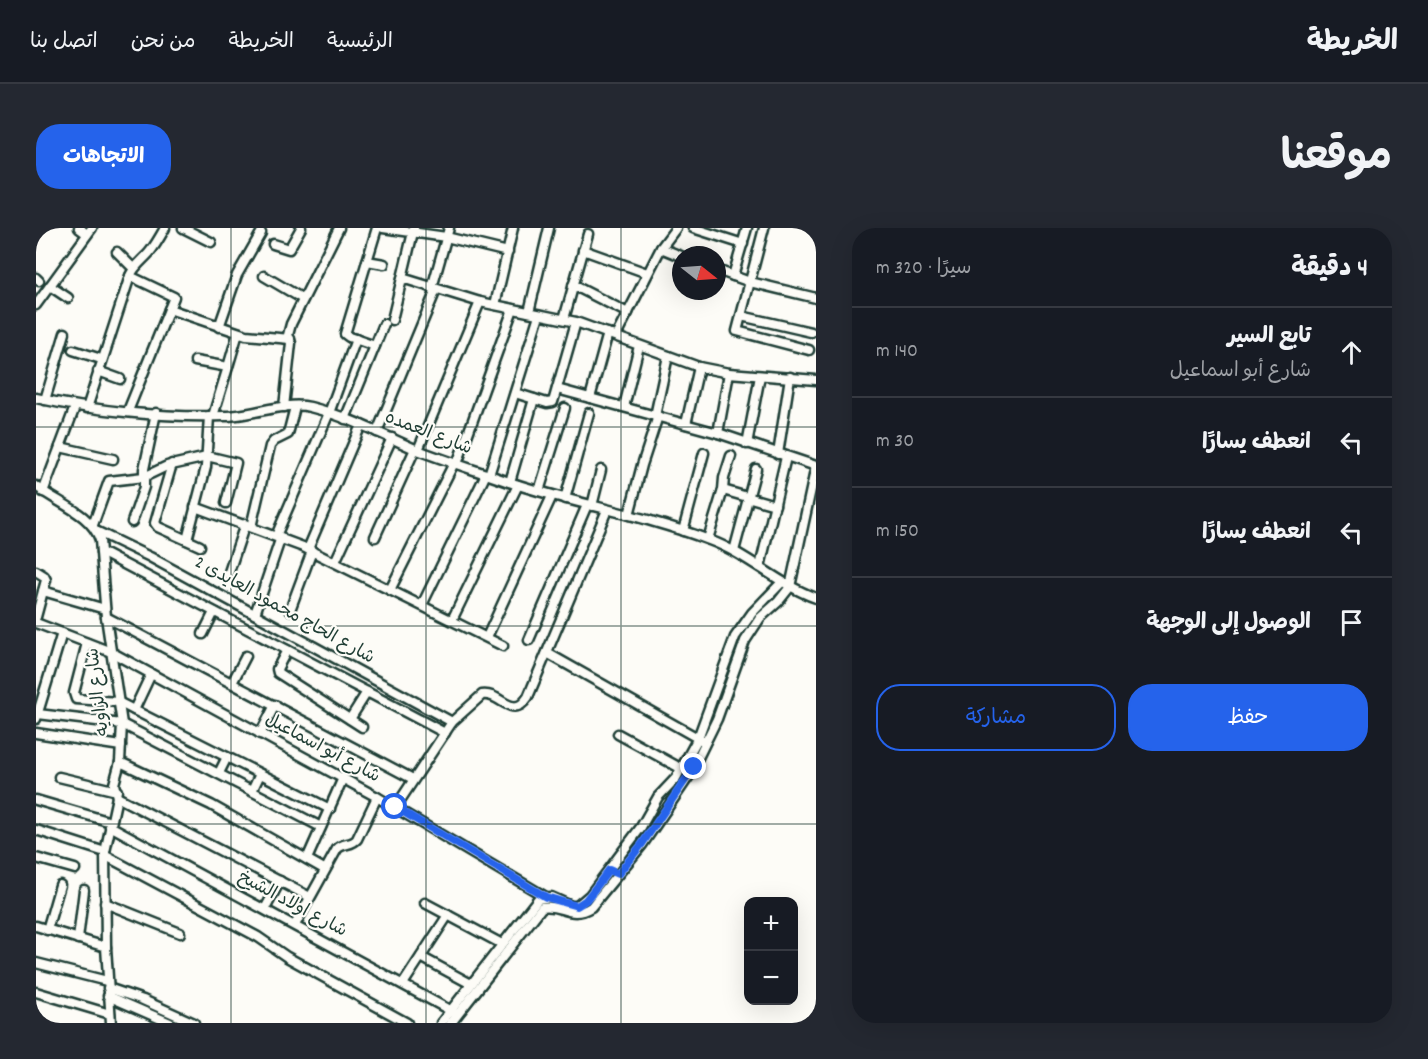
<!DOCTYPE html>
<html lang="ar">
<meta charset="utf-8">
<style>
:root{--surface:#171b24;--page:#242831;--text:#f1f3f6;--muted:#9ea1a6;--line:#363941;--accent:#2563eb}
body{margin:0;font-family:Dekko,"Playpen Sans Arabic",sans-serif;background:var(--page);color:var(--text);direction:rtl}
.controls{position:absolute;right:18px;bottom:18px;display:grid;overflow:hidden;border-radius:12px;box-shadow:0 6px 24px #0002}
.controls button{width:54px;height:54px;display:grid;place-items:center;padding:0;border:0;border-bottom:2px solid var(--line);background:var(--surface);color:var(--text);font:30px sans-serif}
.compass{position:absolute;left:636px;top:18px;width:54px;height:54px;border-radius:50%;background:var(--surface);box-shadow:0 6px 24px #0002;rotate:107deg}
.stop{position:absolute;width:18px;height:18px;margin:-14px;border:4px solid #2563eb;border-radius:50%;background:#fff}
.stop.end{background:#2563eb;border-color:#fff;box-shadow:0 2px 6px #0008}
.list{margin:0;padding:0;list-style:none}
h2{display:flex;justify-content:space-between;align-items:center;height:78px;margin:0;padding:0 24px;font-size:26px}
h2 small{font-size:20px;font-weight:400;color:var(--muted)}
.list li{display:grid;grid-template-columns:39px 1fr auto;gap:18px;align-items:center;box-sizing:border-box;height:90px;padding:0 24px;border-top:2px solid var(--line)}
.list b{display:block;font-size:22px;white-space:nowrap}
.list p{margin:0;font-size:20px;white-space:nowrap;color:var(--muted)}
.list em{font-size:20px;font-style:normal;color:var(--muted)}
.actions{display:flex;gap:12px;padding:18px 24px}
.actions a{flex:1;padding:14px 0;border:2px solid var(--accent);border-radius:24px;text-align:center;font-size:21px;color:var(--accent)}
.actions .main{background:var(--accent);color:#fff}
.icon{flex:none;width:33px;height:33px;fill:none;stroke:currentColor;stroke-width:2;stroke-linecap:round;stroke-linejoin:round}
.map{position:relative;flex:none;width:780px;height:795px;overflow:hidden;direction:ltr;border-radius:24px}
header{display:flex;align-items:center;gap:36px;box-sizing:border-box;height:84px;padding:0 30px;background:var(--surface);border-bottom:2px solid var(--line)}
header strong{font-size:28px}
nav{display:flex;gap:33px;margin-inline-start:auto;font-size:21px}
.intro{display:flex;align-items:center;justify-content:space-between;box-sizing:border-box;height:144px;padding:0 36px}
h1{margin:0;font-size:42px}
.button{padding:15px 27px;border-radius:24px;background:var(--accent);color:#fff;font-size:21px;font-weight:700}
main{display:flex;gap:36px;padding:0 36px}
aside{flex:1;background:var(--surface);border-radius:24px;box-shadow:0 6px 24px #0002}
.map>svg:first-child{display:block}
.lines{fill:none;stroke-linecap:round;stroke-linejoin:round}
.minor-casing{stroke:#1f3d34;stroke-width:13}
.minor{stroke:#fdfcf7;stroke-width:8}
.route{stroke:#2563eb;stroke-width:8}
.grid{fill:none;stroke:#1f3d34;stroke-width:1.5;stroke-opacity:0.55}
.labels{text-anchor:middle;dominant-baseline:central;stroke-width:4.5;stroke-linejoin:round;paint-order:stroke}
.street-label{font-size:18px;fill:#1f3d34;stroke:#fdfcf7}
</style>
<header>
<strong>الخريطة</strong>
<nav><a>الرئيسية</a><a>الخريطة</a><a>من نحن</a><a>اتصل بنا</a></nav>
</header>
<div class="intro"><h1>موقعنا</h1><a class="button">الاتجاهات</a></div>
<main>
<aside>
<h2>4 دقيقة<small>سيرًا · 320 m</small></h2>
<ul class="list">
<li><svg class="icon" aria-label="ahead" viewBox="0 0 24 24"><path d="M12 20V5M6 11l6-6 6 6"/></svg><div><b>تابع السير</b><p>شارع أبو اسماعيل</p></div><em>140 m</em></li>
<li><svg class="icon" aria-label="left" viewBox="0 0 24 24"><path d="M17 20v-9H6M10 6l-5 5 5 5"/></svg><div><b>انعطف يسارًا</b></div><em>30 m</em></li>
<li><svg class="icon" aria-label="left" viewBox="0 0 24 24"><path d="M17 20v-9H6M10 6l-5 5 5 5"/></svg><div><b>انعطف يسارًا</b></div><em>150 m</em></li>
<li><svg class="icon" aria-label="arrive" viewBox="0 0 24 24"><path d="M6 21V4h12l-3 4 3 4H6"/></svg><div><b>الوصول إلى الوجهة</b></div></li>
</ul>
<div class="actions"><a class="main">حفظ</a><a>مشاركة</a></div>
</aside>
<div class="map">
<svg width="780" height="795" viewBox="0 0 780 795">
<rect width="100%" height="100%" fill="#fdfcf7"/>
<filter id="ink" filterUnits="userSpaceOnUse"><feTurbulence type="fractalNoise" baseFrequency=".0167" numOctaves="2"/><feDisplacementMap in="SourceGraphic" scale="12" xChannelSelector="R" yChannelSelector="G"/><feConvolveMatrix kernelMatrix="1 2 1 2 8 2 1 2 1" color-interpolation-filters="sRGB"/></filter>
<g filter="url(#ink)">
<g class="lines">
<g class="minor-casing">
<g id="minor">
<path d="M43 0 51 6"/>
<path d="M147 0 175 14"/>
<path d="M347 0 410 9 472 24"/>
<path d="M657 0 707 16"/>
<path d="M728 0 701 103 773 122"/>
<path d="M237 16 253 21 265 0"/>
<path d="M625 20 645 28"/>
<path d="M547 22 611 45"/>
<path d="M81 24 97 40"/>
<path d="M331 33 348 36"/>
<path d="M681 42 714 54 780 70"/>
<path d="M228 48 267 71"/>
<path d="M697 48 711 0"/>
<path d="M0 50 3 53"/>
<path d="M366 50 444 74 540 94 663 139 693 145 780 152"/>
<path d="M537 57 592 85"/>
<path d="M14 58 32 70"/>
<path d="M396 60 413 0"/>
<path d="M0 77 56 0"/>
<path d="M459 77 477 0"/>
<path d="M133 81 210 107 254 111"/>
<path d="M493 84 513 0"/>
<path d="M705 88 775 104"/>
<path d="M528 91 552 6"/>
<path d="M356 92 378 0"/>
<path d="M183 99 201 47 225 5"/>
<path d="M580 108 625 20 640 0"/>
<path d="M339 118 313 109 309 106 341 0"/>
<path d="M37 122 65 131"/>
<path d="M159 133 192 139 177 188"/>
<path d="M192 139 202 105"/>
<path d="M62 143 84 151"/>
<path d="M521 161 682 205 780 238"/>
<path d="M479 165 511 175 517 174 540 94"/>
<path d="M0 170C58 183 129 190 189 188 215 188 250 173 274 179 310 188 345 206 379 221 410 233 442 243 473 254 539 276 608 287 673 312 712 326 741 356 780 370"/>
<path d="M554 170 572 105"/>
<path d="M9 172 29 105"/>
<path d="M248 179 255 115 252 107 255 96 303 0"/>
<path d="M588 179 603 118"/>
<path d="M51 180 94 48C98 38 106 33 113 25 119 18 124 9 129 0"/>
<path d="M92 183 138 69 94 48"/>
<path d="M619 188 632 128"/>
<path d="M309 191 348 96"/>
<path d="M650 196 663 139"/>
<path d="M341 204 400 62"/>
<path d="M682 205 693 145"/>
<path d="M711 216 724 148"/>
<path d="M24 219 77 231"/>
<path d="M382 222 444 74"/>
<path d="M742 226 754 149"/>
<path d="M171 228 200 235 190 275"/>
<path d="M136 236 119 295 122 299 164 318"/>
<path d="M421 236 477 81"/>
<path d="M453 247 503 87"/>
<path d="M474 254 498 171"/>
<path d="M0 258C21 275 55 285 64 312L70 389 86 496 84 534 78 556 81 569 69 624 70 719 75 795"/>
<path d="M687 262 739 277"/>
<path d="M503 263 529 180"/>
<path d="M7 264 39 179"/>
<path d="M529 271 553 185"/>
<path d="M556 278 565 242"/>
<path d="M159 279 267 319 467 418"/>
<path d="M593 287 606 237 622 188"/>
<path d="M96 294 108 259V241L120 185"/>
<path d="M57 297 73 253 108 249 131 238 171 229"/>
<path d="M215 299 234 218 238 213 252 206 259 179"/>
<path d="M647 303 668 225"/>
<path d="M62 304 114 329 416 494"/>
<path d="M240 308 293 185 320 111"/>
<path d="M339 309 379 221"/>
<path d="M672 311 687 262 688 250 695 228"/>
<path d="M151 312 170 239 173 188"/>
<path d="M272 321 325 197"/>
<path d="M698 323 720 241"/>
<path d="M65 324 409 505"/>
<path d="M299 334 356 210"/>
<path d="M724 339 750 229"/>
<path d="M0 343 8 348 10 352 0 389"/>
<path d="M192 347 209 296"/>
<path d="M354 362 418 235"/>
<path d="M7 363 69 381"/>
<path d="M386 377 450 246"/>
<path d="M254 382 276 323"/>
<path d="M219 386 245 309"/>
<path d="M70 389 377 551"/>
<path d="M416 392 482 257"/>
<path d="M0 395 75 424 341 569 510 669"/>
<path d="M167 406 178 384"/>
<path d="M451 409 516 268"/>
<path d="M493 412 551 277"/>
<path d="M51 415 38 465 40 471 82 474 294 581"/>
<path d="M251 422 241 441 242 445 326 499"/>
<path d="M511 425 665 512"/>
<path d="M196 455 210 428"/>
<path d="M98 482 115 446"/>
<path d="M2 486 86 496 285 599"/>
<path d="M0 491 26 405"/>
<path d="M314 491 331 464"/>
<path d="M0 505 85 518"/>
<path d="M224 506 239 477"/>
<path d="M582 506 646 541"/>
<path d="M84 534 175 577 288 641"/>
<path d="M183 545 191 529"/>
<path d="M23 549 81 563"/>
<path d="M216 563 224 546"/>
<path d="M81 569 274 669"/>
<path d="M0 572 75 594"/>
<path d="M359 580 416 494 446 467C465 464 476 493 492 469L571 282"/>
<path d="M74 598 419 785"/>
<path d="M0 602 69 624"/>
<path d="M70 628 222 709 251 729 371 795"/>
<path d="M0 630 39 641"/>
<path d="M271 631 307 550"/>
<path d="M69 675 144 705"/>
<path d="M389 675 466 716"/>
<path d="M229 681 244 653"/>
<path d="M259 697 301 621C307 614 316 618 321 611L341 569"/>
<path d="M0 698 70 719"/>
<path d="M11 702 24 657"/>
<path d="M42 711 48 662"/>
<path d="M385 729 435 756"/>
<path d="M0 735 71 753"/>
<path d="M367 756 412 687"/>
<path d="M72 760 107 772 158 795"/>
<path d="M0 764 74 786"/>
<path d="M72 768 134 795"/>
<path d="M405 795 502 671 515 669 535 678H541L554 667 605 599 622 569 640 550 662 510 699 409 716 385 746 354"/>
<path d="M415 795 506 679C525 675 534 692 555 679L606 617 653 548 681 491 709 413 724 390 742 374 754 359 780 238"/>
</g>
</g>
<use href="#minor" class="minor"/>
</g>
</g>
<g class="lines" filter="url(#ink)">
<path class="route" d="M359 579 510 669 541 678 550 672 573 642 582 646 606 616 658 539"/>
</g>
<path class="grid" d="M195 0V795M390 0V795M585 0V795M0 199H780M0 398H780M0 596H780"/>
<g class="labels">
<g class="street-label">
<text transform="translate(392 206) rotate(21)">شارع العمده</text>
<text transform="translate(248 383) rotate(29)">شارع الحاج محمود العايدى 2</text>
<text transform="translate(63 464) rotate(-97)">شارع الزاويه</text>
<text transform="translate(286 521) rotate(28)">شارع أبو اسماعيل</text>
<text transform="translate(256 677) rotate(28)">شارع اولاد الشيخ</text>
</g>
</g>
</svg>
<div class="controls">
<button>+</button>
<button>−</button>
</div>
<svg class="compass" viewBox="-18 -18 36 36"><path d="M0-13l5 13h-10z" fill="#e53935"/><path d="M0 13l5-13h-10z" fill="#9ea1a6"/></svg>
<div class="stop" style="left:359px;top:579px"></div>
<div class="stop end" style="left:658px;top:539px"></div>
</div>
</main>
